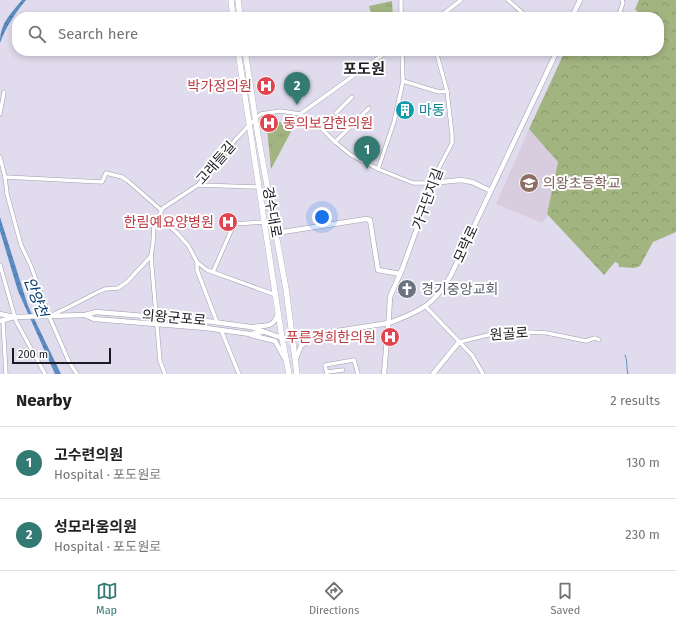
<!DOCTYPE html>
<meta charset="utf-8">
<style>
:root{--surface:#fff;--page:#f2f2f2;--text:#202124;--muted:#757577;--line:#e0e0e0;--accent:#337a72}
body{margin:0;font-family:"Fira Sans","Noto Sans KR",sans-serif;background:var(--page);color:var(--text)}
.scale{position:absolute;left:12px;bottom:10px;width:99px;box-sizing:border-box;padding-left:4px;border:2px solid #1c1b21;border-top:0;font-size:11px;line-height:14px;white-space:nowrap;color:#1c1b21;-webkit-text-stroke:3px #fff;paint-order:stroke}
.you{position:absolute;left:322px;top:217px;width:14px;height:14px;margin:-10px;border:3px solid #fff;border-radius:50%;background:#1a73e8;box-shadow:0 0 0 6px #1a73e833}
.badge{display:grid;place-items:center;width:26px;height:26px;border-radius:50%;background:var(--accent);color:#fff;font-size:13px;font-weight:700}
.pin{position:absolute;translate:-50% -33px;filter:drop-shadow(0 1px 2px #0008)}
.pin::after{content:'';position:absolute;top:21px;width:14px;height:12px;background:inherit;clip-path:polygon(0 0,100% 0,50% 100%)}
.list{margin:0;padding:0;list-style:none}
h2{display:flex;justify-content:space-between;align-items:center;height:52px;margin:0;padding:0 16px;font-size:17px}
h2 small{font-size:13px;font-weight:400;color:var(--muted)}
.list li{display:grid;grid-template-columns:26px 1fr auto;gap:12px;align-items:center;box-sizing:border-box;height:72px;padding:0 16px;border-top:1px solid var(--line)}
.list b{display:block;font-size:15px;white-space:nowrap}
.list p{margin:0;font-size:13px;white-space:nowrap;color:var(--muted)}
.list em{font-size:13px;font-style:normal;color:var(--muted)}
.icon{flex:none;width:22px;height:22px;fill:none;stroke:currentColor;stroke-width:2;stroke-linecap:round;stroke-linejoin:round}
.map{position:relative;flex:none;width:676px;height:374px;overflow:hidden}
.search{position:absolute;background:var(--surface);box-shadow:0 2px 6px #0003;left:12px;right:12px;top:12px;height:44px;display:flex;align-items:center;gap:10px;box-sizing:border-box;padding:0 14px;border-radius:16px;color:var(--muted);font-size:15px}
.sheet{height:196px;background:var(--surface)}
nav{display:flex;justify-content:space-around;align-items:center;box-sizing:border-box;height:56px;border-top:1px solid var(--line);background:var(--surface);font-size:11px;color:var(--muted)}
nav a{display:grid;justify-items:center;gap:2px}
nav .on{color:var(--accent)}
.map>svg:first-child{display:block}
.education{fill:#d8ccdf}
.forest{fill:url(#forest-crowns)}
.park{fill:url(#park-tufts)}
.water{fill:url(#water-waves)}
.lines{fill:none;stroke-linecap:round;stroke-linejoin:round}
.stream{stroke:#5a8bc1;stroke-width:1}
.minor-casing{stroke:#a09cac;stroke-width:4.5}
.tertiary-casing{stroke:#a09cac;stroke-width:5.5}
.primary-casing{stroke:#a09cac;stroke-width:6}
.minor{stroke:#fff;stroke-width:3.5}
.tertiary{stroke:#fff;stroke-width:4.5}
.primary{stroke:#fff;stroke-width:5.5}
.labels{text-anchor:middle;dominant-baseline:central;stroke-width:4;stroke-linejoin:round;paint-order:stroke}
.health-label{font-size:14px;fill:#be3a42;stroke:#fff;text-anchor:end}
.culture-label{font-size:14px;fill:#0d838f;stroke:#fff;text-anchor:start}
.street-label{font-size:14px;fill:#1c1b21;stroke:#fff}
.education-label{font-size:14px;fill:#785e54;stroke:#fff;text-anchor:start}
.worship-label{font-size:14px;fill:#5b616d;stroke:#fff;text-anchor:start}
.neighbourhood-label{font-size:15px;font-weight:bold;fill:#1c1b21;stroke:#fff}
.water-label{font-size:15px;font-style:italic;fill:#00386a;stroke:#fff}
</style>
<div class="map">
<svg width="676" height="374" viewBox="0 0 676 374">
<defs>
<pattern id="forest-crowns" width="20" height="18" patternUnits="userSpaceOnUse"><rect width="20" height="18" fill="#a2b480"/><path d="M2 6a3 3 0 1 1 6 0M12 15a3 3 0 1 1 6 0" fill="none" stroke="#8b9a6e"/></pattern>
<pattern id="park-tufts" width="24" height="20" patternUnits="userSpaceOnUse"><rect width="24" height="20" fill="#a2b480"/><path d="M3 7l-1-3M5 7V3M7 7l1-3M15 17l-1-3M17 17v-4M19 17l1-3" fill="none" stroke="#8b9a6e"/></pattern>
<pattern id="water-waves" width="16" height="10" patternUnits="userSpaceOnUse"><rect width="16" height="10" fill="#5a8bc1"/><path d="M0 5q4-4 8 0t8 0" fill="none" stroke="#4a719c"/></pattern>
</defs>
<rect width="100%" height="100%" fill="#e0dced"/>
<path class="education" d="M529 129 558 162 547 214 548 215 542 223 496 204Z"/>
<path class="forest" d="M639 0H676V232L653 242 640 266 634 268 619 267 618 263 615 262 604 275 547 214 558 162 529 129 565 51H659V17H643L635 9Z"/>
<g class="park">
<path d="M392 1 393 17H372L369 6Z"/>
<path d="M280 122 293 128 271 169 267 128Z"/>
</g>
<g class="water">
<path d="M22 0H26C15 13 6 27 0 43 0 23 10 15 22 0Z"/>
<path d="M0 217 28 306 61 374H55L18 291 0 231Z"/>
</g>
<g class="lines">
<path class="stream" d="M625 355C628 362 626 368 628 374"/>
<g class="minor-casing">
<g id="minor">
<path d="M401 0V17"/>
<path d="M508 0 527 17"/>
<path d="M439 17 461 0"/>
<path d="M618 17 623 3 622 0"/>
<path d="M403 81 439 92 447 91"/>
<path d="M336 113 352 97"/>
<path d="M0 114 4 92"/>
<path d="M300 114 388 51"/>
<path d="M335 142 369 108"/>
<path d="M0 157 5 177 7 194 21 245 31 266 49 316 69 362 77 374"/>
<path d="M378 169 394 122 403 81 402 51"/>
<path d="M5 177 102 182 106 173 122 177 128 181 161 210"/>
<path d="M198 185 259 187"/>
<path d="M158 217 176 232 188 245 197 262 207 270 276 295"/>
<path d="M151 256 160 361 165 374"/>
<path d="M197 262V270L217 322"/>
<path d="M0 265 16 321 45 374"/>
<path d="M213 272 234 224 264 222"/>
<path d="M426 307 472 355 483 374"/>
<path d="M52 315 71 306 96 293 105 289 118 288 127 282 151 256 153 243 154 225 163 208 198 185 236 139 256 118 261 114 280 111 300 114 319 126 335 142 351 155 378 169 413 183H431L452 143V135L447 91 436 51"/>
<path d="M3 321 6 374"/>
<path d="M221 330 239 374"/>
<path d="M459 342 492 334 528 332 547 333 586 341 595 338 599 340"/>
<path d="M327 372 343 370"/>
<path d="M327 374 325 365 354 360 358 374"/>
</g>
</g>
<g class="tertiary-casing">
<g id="tertiary">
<path d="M572 17 580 0"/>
<path d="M276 233 366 219 370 220 378 270 400 274"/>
<path d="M0 314 14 317"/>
<path d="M85 315 94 319 206 328 250 334 263 332"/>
<path d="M0 321 14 317 85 315 96 312 206 321 251 327 282 338H292L389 323C421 311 434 305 451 275L557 51"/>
<path d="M253 327C266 325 274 328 278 313"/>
<path d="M251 335 275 341 285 359"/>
<path d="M295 361 301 346 315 336"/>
<path d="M384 374 389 315 390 297 403 267 416 231 431 183 461 180 472 182 491 191"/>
<path d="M433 374 459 342"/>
</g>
</g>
<g class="primary-casing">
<g id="primary">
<path d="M231 0 233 17"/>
<path d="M238 0 240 17"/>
<path d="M238 51 282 338 289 374"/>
<path d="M245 51 258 136 286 289 297 374"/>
</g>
</g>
<use href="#minor" class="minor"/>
<use href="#tertiary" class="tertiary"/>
<use href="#primary" class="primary"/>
</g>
<defs>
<g id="hospital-disc" transform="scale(1)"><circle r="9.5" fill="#e0444e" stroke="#fff"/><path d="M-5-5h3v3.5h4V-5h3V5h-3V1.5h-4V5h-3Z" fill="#fff"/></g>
<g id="building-disc" transform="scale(1)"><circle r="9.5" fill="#0f9aa8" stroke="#fff"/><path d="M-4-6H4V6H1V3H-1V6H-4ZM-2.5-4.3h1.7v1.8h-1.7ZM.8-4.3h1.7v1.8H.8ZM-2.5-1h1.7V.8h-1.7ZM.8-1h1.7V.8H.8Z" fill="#fff"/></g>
<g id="school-disc" transform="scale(1)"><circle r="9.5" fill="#8d6e63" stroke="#fff"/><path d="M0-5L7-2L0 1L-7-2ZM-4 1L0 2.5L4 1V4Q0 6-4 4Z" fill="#fff"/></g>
<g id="church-disc" transform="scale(1)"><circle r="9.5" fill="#6b7280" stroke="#fff"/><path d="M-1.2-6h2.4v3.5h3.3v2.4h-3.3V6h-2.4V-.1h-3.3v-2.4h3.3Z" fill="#fff"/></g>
</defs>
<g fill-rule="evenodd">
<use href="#hospital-disc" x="266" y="86"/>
<use href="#building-disc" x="405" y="110"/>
<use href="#hospital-disc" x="269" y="123"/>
<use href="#school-disc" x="529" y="183"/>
<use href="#hospital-disc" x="228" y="222"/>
<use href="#church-disc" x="407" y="289"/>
<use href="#hospital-disc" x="390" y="337"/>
</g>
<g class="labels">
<g class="health-label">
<text x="252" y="86">박가정의원</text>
<text x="283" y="123" text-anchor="start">동의보감한의원</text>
<text x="214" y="222">한림예요양병원</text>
<text x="376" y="337">푸른경희한의원</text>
</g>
<g class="culture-label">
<text x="419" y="110">마동</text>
</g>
<g class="street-label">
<text transform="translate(216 163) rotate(-49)">고래들길</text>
<text transform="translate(428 199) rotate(-70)">가구단지길</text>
<text transform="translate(272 212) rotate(80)">경수대로</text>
<text transform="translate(466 244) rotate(-65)">모락로</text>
<text transform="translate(174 318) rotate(5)">의왕군포로</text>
<text transform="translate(509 334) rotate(-4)">원골로</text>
</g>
<g class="education-label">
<text x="543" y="183">의왕초등학교</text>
</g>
<g class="worship-label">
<text x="421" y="289">경기중앙교회</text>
</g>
<g class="neighbourhood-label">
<text x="364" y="69">포도원</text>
</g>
<g class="water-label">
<text transform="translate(36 297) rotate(69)">안양천</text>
</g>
</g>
</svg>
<div class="scale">200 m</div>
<div class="you"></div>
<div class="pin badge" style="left:367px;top:169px">1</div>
<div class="pin badge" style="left:297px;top:105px">2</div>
<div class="search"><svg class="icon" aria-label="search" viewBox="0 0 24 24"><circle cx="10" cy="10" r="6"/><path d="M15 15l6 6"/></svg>Search here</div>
</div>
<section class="sheet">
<h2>Nearby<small>2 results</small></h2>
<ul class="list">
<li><span class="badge">1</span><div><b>고수련의원</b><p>Hospital · 포도원로</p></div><em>130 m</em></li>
<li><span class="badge">2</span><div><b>성모라움의원</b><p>Hospital · 포도원로</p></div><em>230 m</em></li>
</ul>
</section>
<nav>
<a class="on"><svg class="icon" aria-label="map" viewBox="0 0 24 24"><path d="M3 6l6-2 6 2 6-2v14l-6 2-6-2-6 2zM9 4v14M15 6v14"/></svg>Map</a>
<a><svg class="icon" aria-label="directions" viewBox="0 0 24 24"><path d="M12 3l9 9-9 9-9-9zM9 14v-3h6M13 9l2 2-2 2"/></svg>Directions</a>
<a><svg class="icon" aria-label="saved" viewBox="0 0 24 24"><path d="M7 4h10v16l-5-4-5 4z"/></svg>Saved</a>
</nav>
